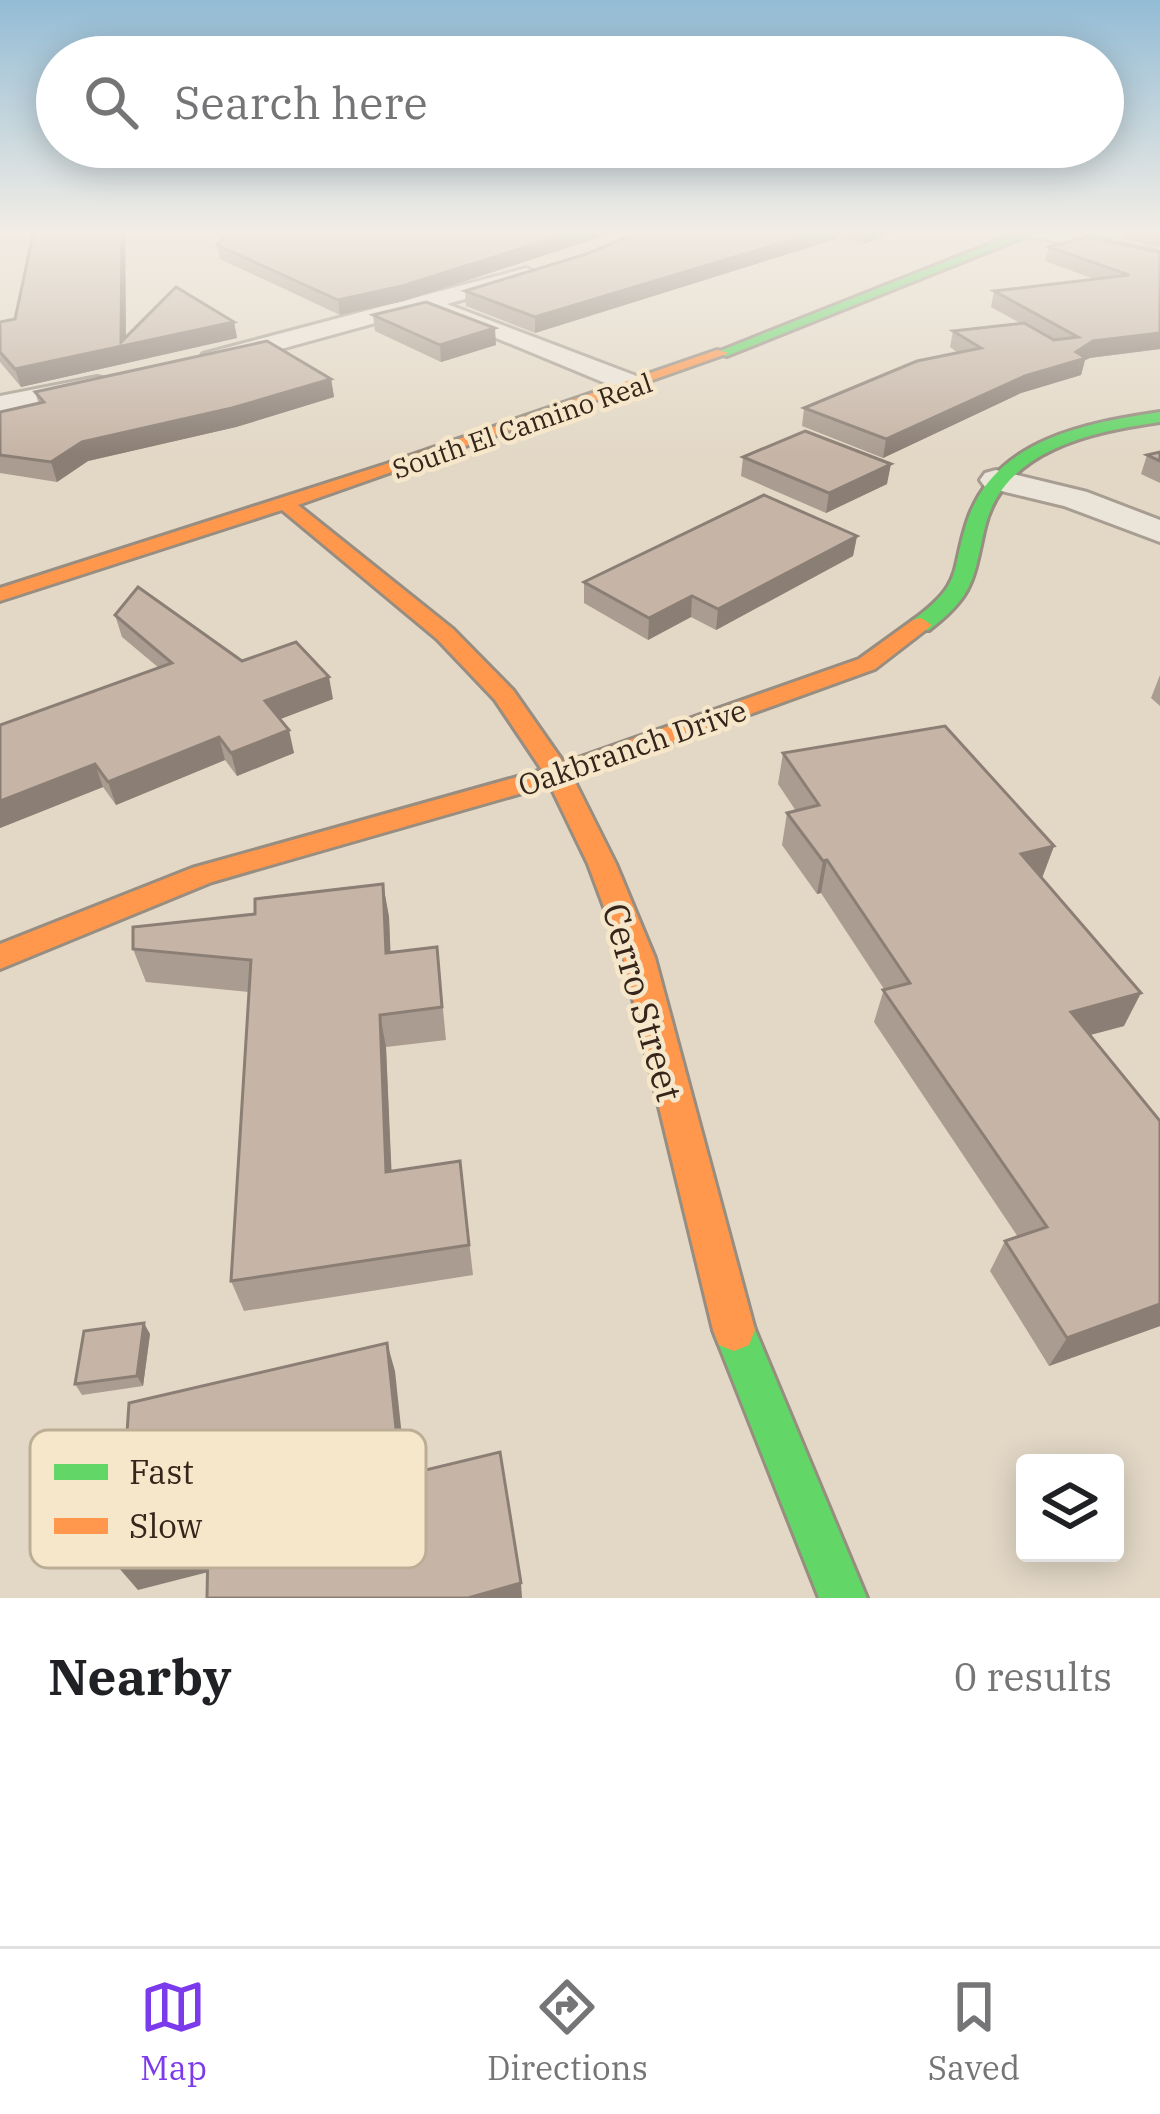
<!DOCTYPE html>
<style>
:root{--surface:#fff;--page:#f6f6f6;--text:#202124;--muted:#757577;--line:#e0e0e0;--accent:#7c3aed}
body{margin:0;font-family:"IBM Plex Serif",serif;background:var(--page);color:var(--text)}
.controls{position:absolute;right:36px;bottom:36px;display:grid;overflow:hidden;border-radius:12px;box-shadow:0 6px 30px #0003}
.controls button{width:108px;height:108px;display:grid;place-items:center;padding:0;border:0;border-bottom:3px solid var(--line);background:var(--surface);color:var(--text);font:60px sans-serif}
.list{margin:0;padding:0;list-style:none}
h2{display:flex;justify-content:space-between;align-items:center;height:156px;margin:0;padding:0 48px;font-size:51px}
h2 small{font-size:39px;font-weight:400;color:var(--muted)}
.icon{flex:none;width:66px;height:66px;fill:none;stroke:currentColor;stroke-width:2;stroke-linecap:round;stroke-linejoin:round}
.map{position:relative;flex:none;width:1160px;height:1598px;overflow:hidden}
.search{position:absolute;background:var(--surface);box-shadow:0 6px 30px #0003;left:36px;right:36px;top:36px;height:132px;display:flex;align-items:center;gap:30px;box-sizing:border-box;padding:0 42px;border-radius:66px;color:var(--muted);font-size:45px}
.sheet{height:348px;background:var(--surface)}
nav{display:flex;justify-content:space-around;align-items:center;box-sizing:border-box;height:168px;border-top:3px solid var(--line);background:var(--surface);font-size:33px;color:var(--muted)}
nav a{display:grid;justify-items:center;gap:6px}
nav .on{color:var(--accent)}
.map>svg:first-child{display:block}
.lines{fill:none;stroke-linecap:round;stroke-linejoin:round}
.street-casing{stroke:#a79d91;stroke-width:6}
.fast-casing{stroke:#978d81;stroke-width:6}
.slow-casing{stroke:#978d81;stroke-width:6}
.street{fill:#ebe4d9;fill-rule:evenodd}
.fast{fill:#63d668;fill-rule:evenodd}
.slow{fill:#ff974d;fill-rule:evenodd}
.wall{fill:#aa9c90}
.shaded-wall{fill:#8b7f75}
.building{fill:#c6b5a7;stroke:#8b7f75;stroke-width:3}
.labels{text-anchor:middle;dominant-baseline:central;stroke-width:9;stroke-linejoin:round;paint-order:stroke}
.far-street-label{font-size:27px;fill:#35251a;stroke:#f6e7ca}
.street-label{font-size:30px;fill:#35251a;stroke:#f6e7ca}
.near-street-label{font-size:36px;fill:#35251a;stroke:#f6e7ca}
.key{fill:#f6e7ca;stroke:#bcad95;stroke-width:3}
.key-label{font-size:33px;fill:#35251a}
</style>
<div class="map">
<svg width="1160" height="1598" viewBox="0 0 1160 1598">
<rect width="100%" height="100%" fill="#e3d8c6"/>
<g class="lines">
<g class="street-casing">
<g id="street">
<path d="M1025 230H1059L1160 252V264L1027 235Z"/>
<path d="M527 268 538 275 535 280 447 304 647 380 651 386 647 392H627L426 309 212 368 199 360 203 354Z"/>
<path d="M97 377 107 379 111 385 107 391 0 414V396Z"/>
<path d="M996 470 1087 492 1160 520V542L1064 506 985 487 980 480 985 473Z"/>
</g>
</g>
<g class="fast-casing">
<g id="fast">
<path d="M1025 230H1042L727 356 715 353Z"/>
<path d="M1160 412V422C1092 432 1004 449 985 527 973 579 975 595 929 630H913V620C965 582 950 572 968 519 996 439 1086 423 1160 412Z"/>
<path d="M734 1309 749 1315 867 1598H819L713 1330 719 1315Z"/>
</g>
</g>
<g class="slow-casing">
<path id="slow" d="M717 350 729 353 298 505 453 629 513 690 564 763 859 659 913 620 921 618 932 625 875 669 573 778 616 864 655 958 755 1330 749 1345 734 1351 719 1345 713 1330 623 958 588 864 550 785 212 882 0 969V944L192 868 542 770 495 700 437 639 282 510 0 601V588L386 464Z"/>
</g>
<use href="#street" class="street"/>
<use href="#fast" class="fast"/>
<use href="#slow" class="slow"/>
</g>
<g class="wall">
<path d="M34 230H125L126 337 234 322 237 338 21 387 0 362V322L15 319Z"/>
<path d="M226 230H622L404 301 340 315 220 259 217 245 229 233Z"/>
<path d="M645 230H901L864 244 839 238 535 333 466 306 465 291 586 254Z"/>
<path d="M1126 230H1160V248L1124 239Z"/>
<path d="M1049 247 1160 252V349L1089 358 1085 360 1081 375 1021 393 883 458 802 426 804 408 958 353 950 347 953 331 1020 323 991 307 994 291 1094 279 1045 261Z"/>
<path d="M373 315 496 345 441 362 375 331Z"/>
<path d="M331 379 334 397 236 427 88 461 57 482 0 473V412L39 404 35 392Z"/>
<path d="M1160 452V483L1141 474 1147 455Z"/>
<path d="M743 457 887 484 826 513 741 476Z"/>
<path d="M857 536 853 556 716 630 691 617 648 640 584 603V582Z"/>
<path d="M115 615 333 699 280 719 294 753 237 776 225 760 116 805 103 787 0 828V725L159 668 122 637Z"/>
<path d="M1160 675V706L1151 698Z"/>
<path d="M783 753 1054 846 1042 878 1124 1026 1090 1035 1160 1121V1326L1049 1366 990 1271 1005 1241 1018 1237 874 1022 884 989 821 893 817 894 782 845 787 813 796 811 778 784Z"/>
<path d="M383 884 389 917 390 953 437 947 446 1040 386 1047 391 1171 460 1161 473 1275 244 1311 231 1281 249 992 146 982 133 949 255 914Z"/>
<path d="M150 1334 143 1386 82 1395 75 1384Z"/>
</g>
<g class="shaded-wall">
<path d="M122 230H125L126 345 234 322 237 338 21 387 15 369Z"/>
<path d="M580 230H622L404 301 340 315 338 300Z"/>
<path d="M824 230H841L839 238 535 333V317Z"/>
<path d="M867 230H901L864 244Z"/>
<path d="M495 328 496 345 441 362 440 345Z"/>
<path d="M1160 333V349L1089 358 1085 360 1081 375 1021 393 883 458 886 439 1093 341Z"/>
<path d="M331 379 334 397 236 427 88 461 57 482 51 462 82 442Z"/>
<path d="M891 464 887 484 826 513 829 493Z"/>
<path d="M857 536 853 556 716 630 718 609Z"/>
<path d="M692 596 691 617 648 640 649 618Z"/>
<path d="M329 677 333 699 270 723 265 701Z"/>
<path d="M289 730 294 753 237 776 231 753Z"/>
<path d="M219 737 225 760 116 805 108 782Z"/>
<path d="M95 764 103 787 0 828V801Z"/>
<path d="M1054 846 1042 878 1021 854Z"/>
<path d="M827 860 821 893 817 894 823 861Z"/>
<path d="M383 884 389 917 392 986 386 953Z"/>
<path d="M1141 993 1124 1026 1056 1044 1071 1012Z"/>
<path d="M380 1015 386 1047 393 1204 386 1172Z"/>
<path d="M1160 1304V1326L1049 1366 1067 1338Z"/>
<path d="M144 1323 150 1334 143 1386 137 1376Z"/>
<path d="M387 1343 395 1371 409 1502 401 1476Z"/>
<path d="M208 1545 224 1568 138 1590 118 1567Z"/>
<path d="M521 1583 522 1598H468Z"/>
</g>
<g class="building">
<path d="M34 230H122L121 342 176 287 234 322 15 369 0 352V322L15 319Z"/>
<path d="M232 230H580L402 286 338 300 217 245Z"/>
<path d="M645 230H824L535 317 465 291 586 254Z"/>
<path d="M1085 237 1160 252V333L1093 341 1076 352 1086 358 1025 376 886 439 804 408 917 361 981 348 953 331 1024 323 1054 340 1078 337 994 291 1129 275 1049 247Z"/>
<path d="M426 302 495 328 440 345 373 315Z"/>
<path d="M267 341 331 379 232 408 82 442 51 462 0 455V412L44 402 35 392Z"/>
<path d="M805 431 891 464 829 493 743 457Z"/>
<path d="M1160 452V461L1147 455Z"/>
<path d="M764 495 857 536 718 609 692 596 649 618 584 582Z"/>
<path d="M138 587 242 661 296 642 329 677 265 701 289 730 231 753 219 737 108 782 95 764 0 801V725L172 663 115 615Z"/>
<path d="M945 726 1054 846 1021 854 1141 993 1071 1012 1160 1121V1304L1067 1338 1005 1241 1047 1227 883 990 910 983 827 860 823 861 787 813 819 805 783 753Z"/>
<path d="M383 884 386 953 437 947 442 1007 380 1015 386 1172 460 1161 469 1245 231 1281 251 960 133 949V927L255 914V899Z"/>
<path d="M144 1323 137 1376 75 1384 84 1331Z"/>
<path d="M387 1343 401 1476 500 1452 521 1583 468 1598H207L208 1545 118 1567 129 1403Z"/>
</g>
<linearGradient id="sky" x2="0" y2="1"><stop stop-color="#93bcd5"/><stop offset="0.51" stop-color="#f2ede5"/><stop offset="1" stop-color="#f2ede5" stop-opacity="0"/></linearGradient>
<rect width="1160" height="454" fill="url(#sky)"/>
<g class="labels">
<g class="far-street-label">
<text transform="translate(522 425) rotate(-19)">South El Camino Real</text>
</g>
<g class="street-label">
<text transform="translate(632 747) rotate(-19)">Oakbranch Drive</text>
</g>
<g class="near-street-label">
<text transform="translate(643 1002) rotate(74)">Cerro Street</text>
</g>
</g>
<rect x="30" y="1430" width="396" height="138" rx="18" class="key"/>
<rect x="54" y="1464" width="54" height="16" fill="#63d668"/>
<rect x="54" y="1518" width="54" height="16" fill="#ff974d"/>
<g class="key-label">
<text x="129" y="1484">Fast</text>
<text x="129" y="1538">Slow</text>
</g>
</svg>
<div class="controls">
<button><svg class="icon" aria-label="layers" viewBox="0 0 24 24"><path d="M12 4l9 5-9 5-9-5zM3 14l9 5 9-5"/></svg></button>
</div>
<div class="search"><svg class="icon" aria-label="search" viewBox="0 0 24 24"><circle cx="10" cy="10" r="6"/><path d="M15 15l6 6"/></svg>Search here</div>
</div>
<section class="sheet">
<h2>Nearby<small>0 results</small></h2>
<ul class="list">
</ul>
</section>
<nav>
<a class="on"><svg class="icon" aria-label="map" viewBox="0 0 24 24"><path d="M3 6l6-2 6 2 6-2v14l-6 2-6-2-6 2zM9 4v14M15 6v14"/></svg>Map</a>
<a><svg class="icon" aria-label="directions" viewBox="0 0 24 24"><path d="M12 3l9 9-9 9-9-9zM9 14v-3h6M13 9l2 2-2 2"/></svg>Directions</a>
<a><svg class="icon" aria-label="saved" viewBox="0 0 24 24"><path d="M7 4h10v16l-5-4-5 4z"/></svg>Saved</a>
</nav>
